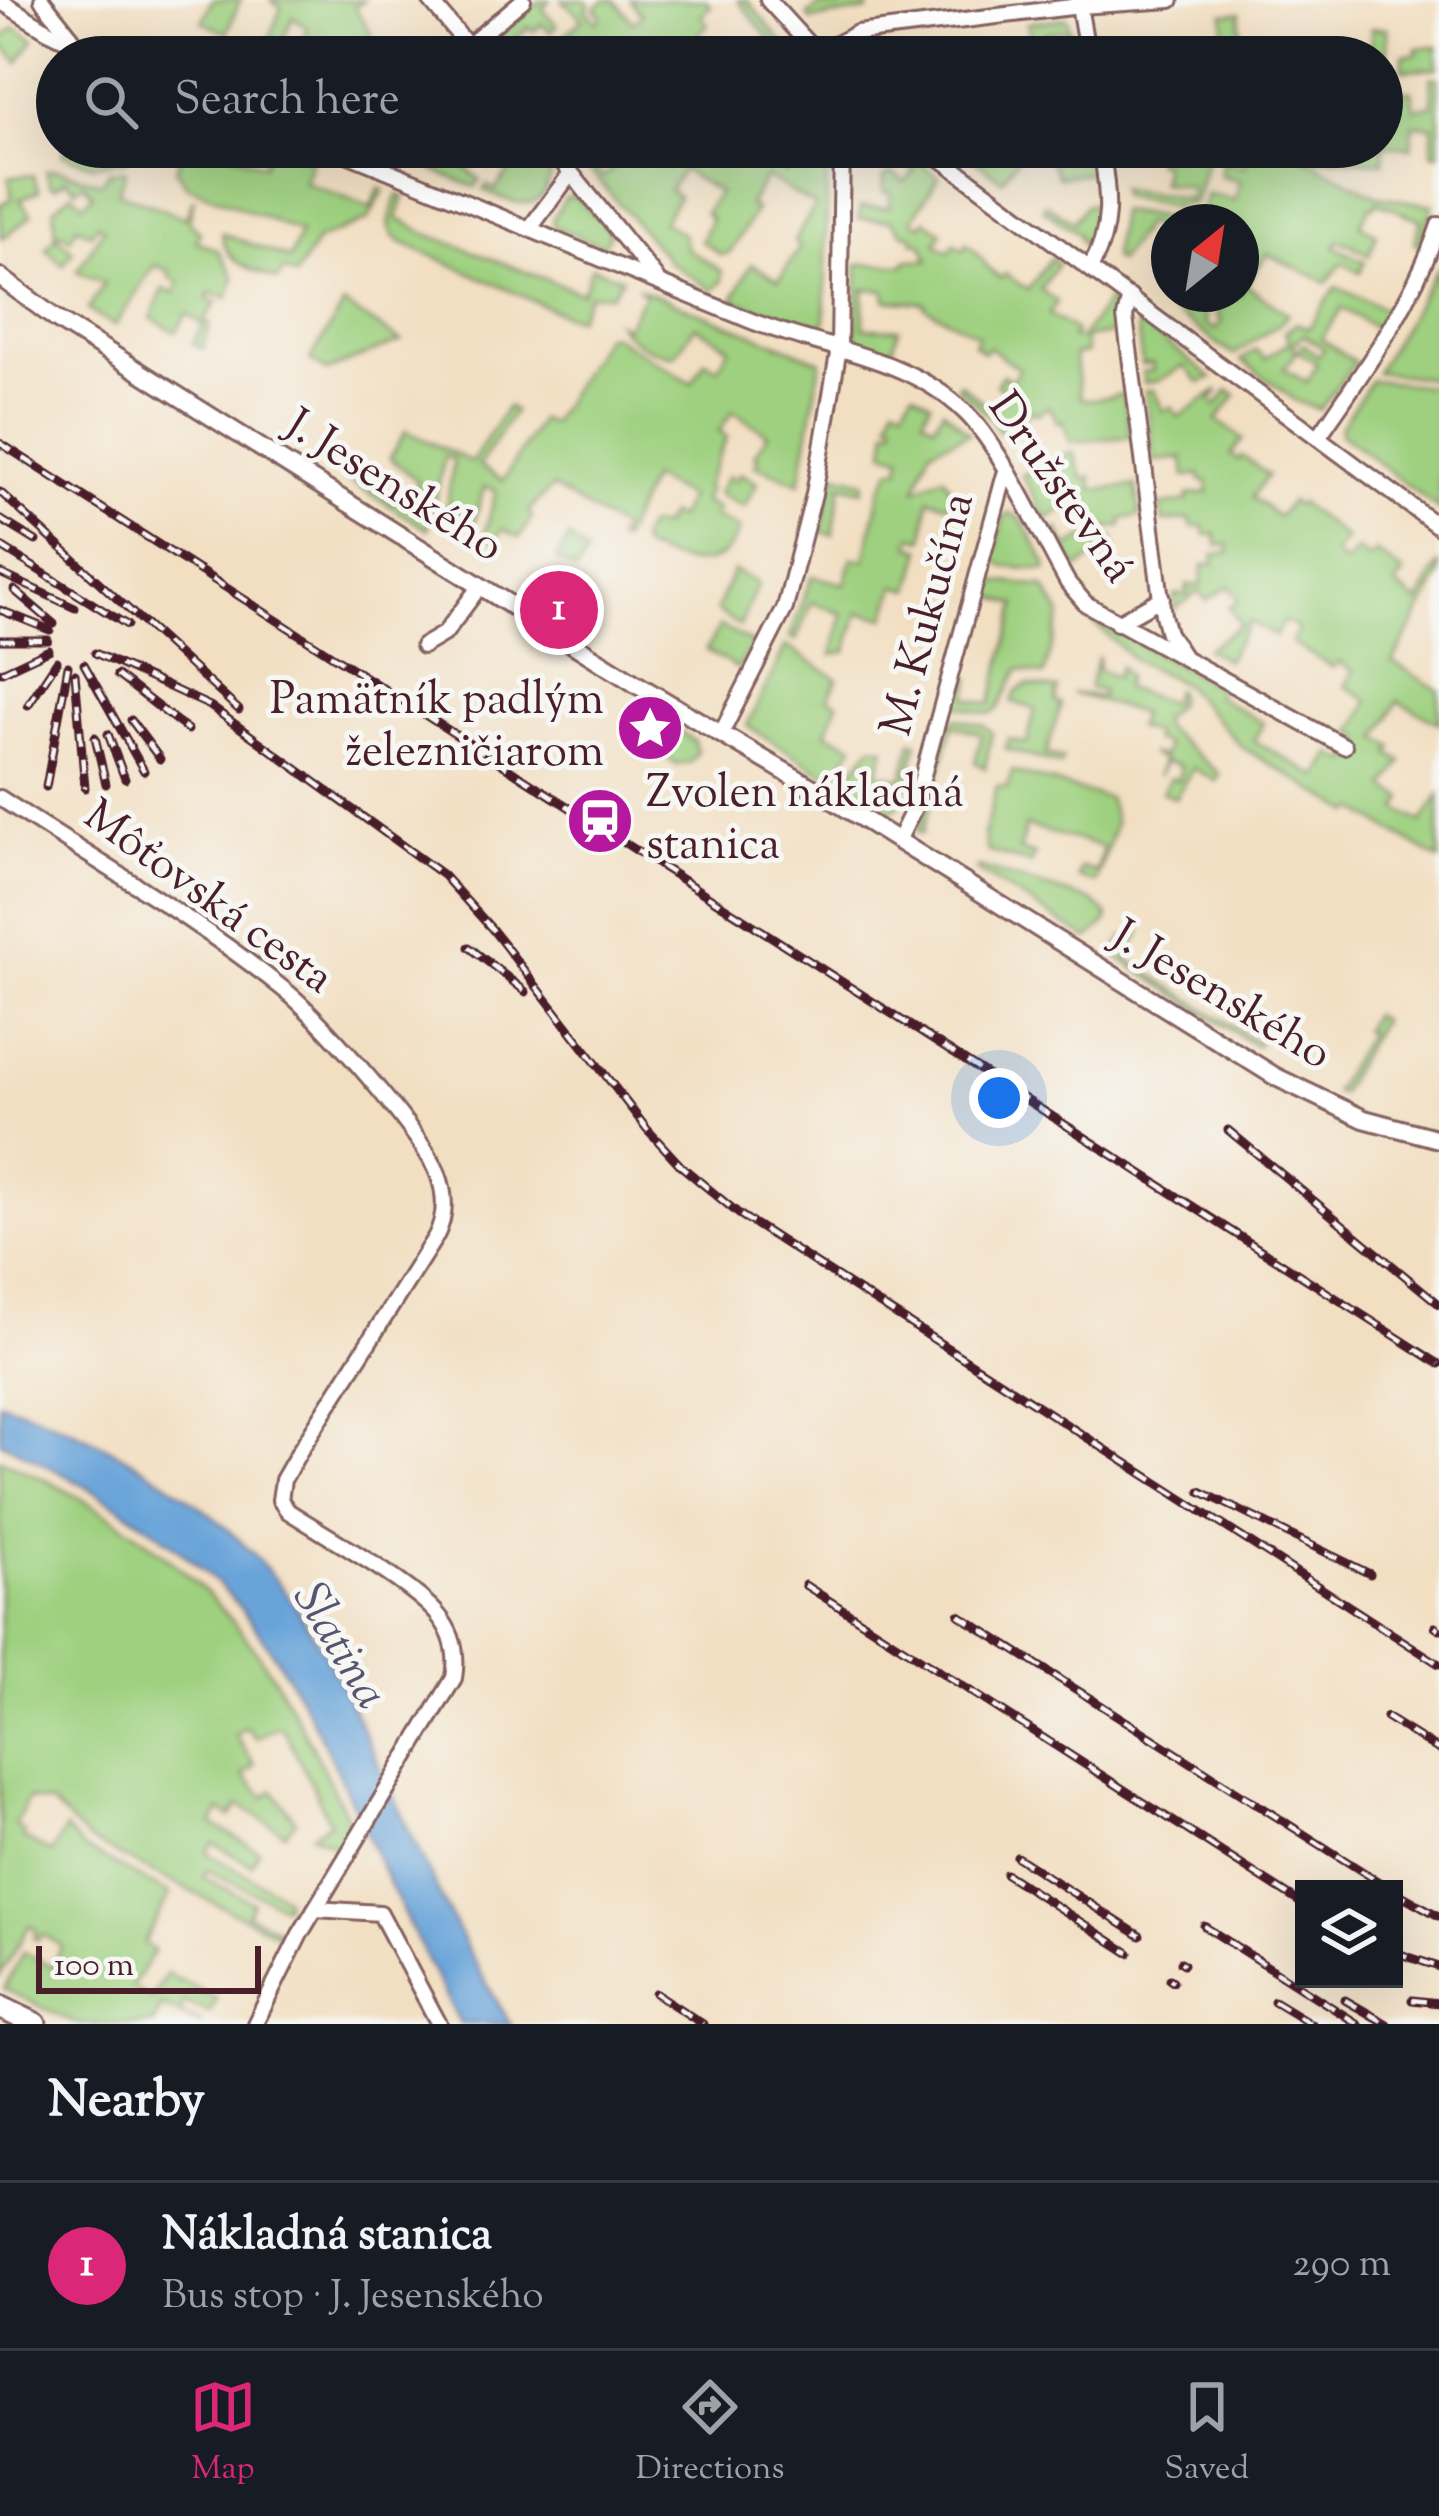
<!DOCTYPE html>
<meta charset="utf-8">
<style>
:root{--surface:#171b24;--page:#20242c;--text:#f1f3f6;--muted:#9ea1a6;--line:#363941;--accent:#db2777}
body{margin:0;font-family:"Sorts Mill Goudy",serif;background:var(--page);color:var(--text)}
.controls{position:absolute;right:36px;bottom:36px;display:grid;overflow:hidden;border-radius:0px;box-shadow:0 12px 48px #0002}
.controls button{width:108px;height:108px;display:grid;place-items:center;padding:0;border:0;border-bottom:3px solid var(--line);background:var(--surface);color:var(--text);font:60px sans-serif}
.compass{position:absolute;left:1151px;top:204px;width:108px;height:108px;border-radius:50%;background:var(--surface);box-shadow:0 12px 48px #0002;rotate:30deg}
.scale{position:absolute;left:36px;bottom:30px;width:225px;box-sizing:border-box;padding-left:12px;border:6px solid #4a1f2b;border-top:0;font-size:33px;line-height:42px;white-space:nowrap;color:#4a1f2b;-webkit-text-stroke:9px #f6f6f2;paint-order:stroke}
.you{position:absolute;left:999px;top:1098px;width:42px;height:42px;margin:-30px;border:9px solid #fff;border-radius:50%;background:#1a73e8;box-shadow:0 0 0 18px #1a73e833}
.badge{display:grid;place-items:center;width:78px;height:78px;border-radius:50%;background:var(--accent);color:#fff;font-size:39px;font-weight:700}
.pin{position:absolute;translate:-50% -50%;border:6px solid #fff;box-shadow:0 3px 12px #0006}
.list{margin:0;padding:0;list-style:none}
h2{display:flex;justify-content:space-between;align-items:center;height:156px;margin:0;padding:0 48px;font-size:51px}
h2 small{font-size:39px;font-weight:400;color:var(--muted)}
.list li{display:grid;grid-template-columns:78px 1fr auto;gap:36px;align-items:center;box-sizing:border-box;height:168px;padding:0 48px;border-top:3px solid var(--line)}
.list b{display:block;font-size:45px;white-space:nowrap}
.list p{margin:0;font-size:39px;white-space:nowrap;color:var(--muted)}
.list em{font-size:39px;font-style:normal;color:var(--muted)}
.icon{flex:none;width:66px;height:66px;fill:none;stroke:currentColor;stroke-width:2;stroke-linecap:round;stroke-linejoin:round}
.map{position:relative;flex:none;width:1439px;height:2024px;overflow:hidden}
.search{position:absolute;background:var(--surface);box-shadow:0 12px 48px #0002;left:36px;right:36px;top:36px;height:132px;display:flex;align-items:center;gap:30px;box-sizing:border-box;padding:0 42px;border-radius:66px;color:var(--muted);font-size:45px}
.sheet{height:324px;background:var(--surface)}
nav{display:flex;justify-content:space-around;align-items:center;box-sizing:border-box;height:168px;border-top:3px solid var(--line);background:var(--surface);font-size:33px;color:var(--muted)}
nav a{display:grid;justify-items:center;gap:6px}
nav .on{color:var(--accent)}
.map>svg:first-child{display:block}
.green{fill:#9ed07f;stroke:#747855;stroke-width:3;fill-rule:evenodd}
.water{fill:#69a4d9;stroke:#5a6282;stroke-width:3}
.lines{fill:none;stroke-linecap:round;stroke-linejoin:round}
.minor-casing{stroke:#856260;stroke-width:20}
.tertiary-casing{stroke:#856260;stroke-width:22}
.primary-casing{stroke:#856260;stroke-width:27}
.minor{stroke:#fff;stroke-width:14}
.tertiary{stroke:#fff;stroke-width:16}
.primary{stroke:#fff;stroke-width:21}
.rail-casing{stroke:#4a1f2b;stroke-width:9}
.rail{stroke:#f6f6f2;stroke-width:4.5;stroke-dasharray:14;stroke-linecap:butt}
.labels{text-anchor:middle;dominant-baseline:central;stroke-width:10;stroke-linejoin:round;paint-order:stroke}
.street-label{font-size:45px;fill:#4a1f2b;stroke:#f6f6f2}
.poi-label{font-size:45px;fill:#4a1f2b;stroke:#f6f6f2;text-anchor:end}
.water-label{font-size:48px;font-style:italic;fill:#565471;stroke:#f6f6f2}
</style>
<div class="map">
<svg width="1439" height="2024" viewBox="0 0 1439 2024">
<rect width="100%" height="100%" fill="#f6f6f2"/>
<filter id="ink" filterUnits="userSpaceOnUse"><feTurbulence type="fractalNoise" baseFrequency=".00833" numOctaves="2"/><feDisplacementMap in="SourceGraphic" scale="24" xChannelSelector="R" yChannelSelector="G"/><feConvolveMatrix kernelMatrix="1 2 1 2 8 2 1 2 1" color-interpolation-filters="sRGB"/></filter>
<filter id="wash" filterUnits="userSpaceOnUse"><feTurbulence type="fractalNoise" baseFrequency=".004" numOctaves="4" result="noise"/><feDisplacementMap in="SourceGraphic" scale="48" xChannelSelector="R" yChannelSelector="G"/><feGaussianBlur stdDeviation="2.7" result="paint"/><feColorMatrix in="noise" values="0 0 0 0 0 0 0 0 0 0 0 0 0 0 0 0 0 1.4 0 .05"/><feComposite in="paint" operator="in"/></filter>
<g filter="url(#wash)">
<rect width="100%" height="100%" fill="#f2dfc2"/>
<g class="green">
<path d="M212 0H240L227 33 202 22Z"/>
<path d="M271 0H363L355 7 372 35 347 57H301L297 56 308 28 293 17 282 42 289 45 284 57 263 55 281 8Z"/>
<path d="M541 0H550L542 8 557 26 550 32 542 24 534 31 529 27 500 51 504 57H497L487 45Z"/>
<path d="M562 0H586L590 5 586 9 597 22 602 17 595 8 604 0H614L633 22 642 15 630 0H707L711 6 701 15 708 25 698 34 718 57H564L555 44 583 19Z"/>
<path d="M738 0H747L781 42 800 57H756L772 43Z"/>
<path d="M845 0H866L868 11 811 20 808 15 820 6 838 8Z"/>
<path d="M1240 13 1241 46H1250L1251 51 1272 50 1273 44 1307 41 1308 52H1317V38H1326L1342 48V55L1371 54V28H1387V71L1382 72V57H1210L1209 40 1225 38 1224 14Z"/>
<path d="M1067 18 1077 56 1072 57 1067 30 1045 33 1048 57H1014L1013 52 1033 49 1027 23Z"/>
<path d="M15 27 34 39 18 62 0 41Z"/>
<path d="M1184 39 1185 45 1204 44 1205 57H1099L1133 52 1132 42 1160 41 1161 53 1168 52V40Z"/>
<path d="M1437 47 1438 68 1403 70V55L1417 54V48Z"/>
<path d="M1431 78H1438L1439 154 1432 153V126L1413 125 1412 147 1384 145 1383 162 1303 157 1377 196 1433 205 1420 245 1414 243 1421 220 1377 202 1374 207 1370 206 1360 225 1377 234 1369 256 1350 244 1338 241 1335 247 1365 262 1360 272 1343 263 1326 282 1267 254 1246 285 1288 314 1281 323 1233 355 1159 301 1167 289 1169 294H1175L1207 317 1204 322 1215 330 1222 320 1216 316 1231 294H1241V222H1198L1207 194 1235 200 1240 181 1220 175 1223 161 1245 166 1250 147H1382V82H1385L1387 92 1412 91 1414 108 1432 106Z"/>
<path d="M65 147H134L127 160 92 165 62 154Z"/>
<path d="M183 147H217L263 165 271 147H275L311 161 304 182 371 208 379 188 384 190 368 220 318 240 295 276 284 270 277 280C252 268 225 265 222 233L290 259 300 232 187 186 176 170Z"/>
<path d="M444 147H476L461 164 480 180 475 187 434 171Z"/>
<path d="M509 147H530L550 176C543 217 509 202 483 190L487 185 495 190 520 157Z"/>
<path d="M634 147H755L752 153 786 174 795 162 801 160 827 175 825 323 814 328 733 300 751 264 779 280 800 247 794 242 815 206 766 177 749 205 756 210 730 253 721 255 701 241 711 218 705 213 718 192 682 170 669 190 678 196 663 222 683 234 687 249 722 271V282L712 290 671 263 585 165 590 161 603 177 636 150Z"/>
<path d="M884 147H898L939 177 912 220 921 226 925 220 942 232 936 244 949 252 954 244 963 250 967 244C981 255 986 269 1001 279L1005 274 1028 290 1051 258 1058 264 1040 289 1057 302 1049 314 1075 331 1071 338H1081L1108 300 1111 302 1116 333 1084 338 1086 353 1074 355 1080 397 1089 400 1124 394 1130 437 1070 442 1063 420 1058 422 1049 406 1037 414 1033 410 999 432 992 419 957 387 960 383 991 409 1005 392 996 384 1003 375 1011 381 1019 369 989 347 984 352 974 344 978 335 925 307V303L886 300 885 290 864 289V328L899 329 892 351 856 340 858 264 905 265 906 260H929L921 243 913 242 912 235 904 234 891 220 859 219 860 207H890V192H883L884 177 892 173 905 182 915 171Z"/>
<path d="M957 147H1026L1002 180Z"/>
<path d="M1083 147H1090L1093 172 1058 177 1050 161 1084 157Z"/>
<path d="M1156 147H1210L1194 203 1171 207 1121 196 1119 188 1188 199 1190 187 1161 183 1163 164 1155 162Z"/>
<path d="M56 169 101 183 111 170 126 171 118 192 185 218 194 198 189 221 200 232 196 241 218 250 234 277 228 298 210 293 208 300 217 302 204 321 210 324 203 349 193 343 203 325 187 314 176 332 151 318 163 289 175 293 179 282 169 277 170 271 154 265 115 326 88 310 104 283 77 271 104 228 97 224 91 234 77 226 70 239 61 232 57 237 73 251 63 265 46 249 56 237 54 209 72 193 83 204 93 195 84 183 76 189 66 179 56 187 50 185 46 171Z"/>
<path d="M33 175 39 191 20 199 32 215 2 239 0 204 12 199 9 177Z"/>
<path d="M398 195 404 197 397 218 429 235 582 293 592 267 622 278 611 294 589 295 577 318 565 315 401 242C382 229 391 214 398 195Z"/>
<path d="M576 196 608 230 609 237 602 246 553 226V219L565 198Z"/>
<path d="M1046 204 1073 222 1086 205 1097 204C1100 222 1102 238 1082 244L1077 233 1043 209Z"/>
<path d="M1119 211 1167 218 1161 233 1146 223 1118 262 1113 258Z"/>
<path d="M1437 269 1439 379 1376 372Z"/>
<path d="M1336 287 1387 310 1376 329 1342 308 1321 339 1355 362 1320 410 1296 401 1241 360 1256 350 1265 359 1290 341 1285 332 1297 323 1308 329ZM1304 335 1324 349 1319 356 1303 344 1298 351 1317 364 1307 382 1284 369 1298 351 1292 346Z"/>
<path d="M637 288 821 361 800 483 755 465 759 459 754 455 768 434 733 411 719 431 727 437 705 488 708 490 703 502 717 509 714 517 739 529C722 578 679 564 642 548L640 541 647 526H663L669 515 678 518 688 497 651 478 621 541 616 540 621 529 552 487C545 497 535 501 529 512L532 517 520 538 502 529 495 540 484 538 496 490 484 487 473 526 446 508 454 460 445 456 428 530 347 479 350 473 394 502 397 498 405 503 418 481 390 458 406 431 472 462 507 407 514 411 479 466 503 481 540 419 550 424 605 335H612L692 383 705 361 718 368 730 347 695 326 675 355C655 355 627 339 617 322L626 327 645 293Z"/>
<path d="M344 305 401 341 327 371 310 360Z"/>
<path d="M1141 323 1212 378 1200 383 1184 366 1158 381 1144 383 1143 372 1153 371 1152 364 1142 365 1137 326Z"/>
<path d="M1371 380 1439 387V510L1340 433 1341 426Z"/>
<path d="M1154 390 1163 411 1172 407 1178 417 1219 390 1211 401 1216 406 1229 390 1236 395 1217 420 1243 439 1231 455 1238 460 1242 456 1268 475 1252 497 1278 517 1290 502 1297 506 1300 503 1346 538 1334 554 1345 564 1357 550 1370 559 1376 552 1404 574 1395 585 1418 603 1439 563V577L1393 662 1439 690V723L1398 701 1378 738 1393 747 1390 754 1402 762 1386 787 1404 798 1398 809 1422 822 1439 795V860L1356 809 1352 813 1242 747 1183 684 1134 660 1087 616 1220 688 1216 696 1263 723 1254 741 1318 777 1332 754 1349 762 1362 738 1353 732 1369 700 1345 686 1353 671 1338 662 1334 668 1291 643 1298 629 1284 621 1275 636 1249 622 1227 660 1206 649 1241 625 1229 607 1239 600 1229 586 1206 600 1199 591 1175 609 1174 595 1187 594V586L1201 585 1203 565 1215 563 1214 555 1230 552 1228 544 1218 546 1215 534 1206 535 1203 526 1192 527 1190 519 1163 522 1160 506 1188 501V495L1209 492 1207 481H1201L1200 475 1185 476 1183 458 1155 461 1145 391Z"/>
<path d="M913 391 931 402 923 418 935 424 943 409 969 433 930 449 916 489 944 476 952 490 948 504 929 499 924 539 912 536 910 545 922 549 911 590 896 586 886 618 859 612 847 651 832 655 843 614 812 602 796 640 790 638 812 576 845 584 852 558 865 560 881 488 892 468 900 469 902 456 885 451 888 428H894L895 421 890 420 895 403 904 407Z"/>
<path d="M1073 452 1083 479 1091 477 1094 490 1136 486 1140 516 1122 519V526L1100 529 1089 501 1080 506 1077 502 1046 519 1022 475Z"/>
<path d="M740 473 757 483 744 507 717 494 728 476 736 480Z"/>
<path d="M835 474 865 481 863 490 841 485 833 535 821 532Z"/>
<path d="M1010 513 1021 519 1047 564 1046 570 1006 567 993 560 1004 517Z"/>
<path d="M1058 529 1068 547 1091 534 1096 542 1113 538 1115 551 1101 553 1077 569 1053 531Z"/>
<path d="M569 538 587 554 576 571 556 560Z"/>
<path d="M733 571 758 583 740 626 716 611Z"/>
<path d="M993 581 1044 587 1061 615 1044 675 1019 669 998 709 990 714 958 706 953 697 959 676 971 679 967 698 991 704 1017 605 982 593Z"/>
<path d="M720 626 753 644 738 669 706 650Z"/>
<path d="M786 646 838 679 828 698 838 703 826 733 854 745 833 779 747 726Z"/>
<path d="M1098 656V670L1116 677 1120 666 1127 676 1124 688 1170 703 1174 689 1177 691V704L1161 720 1163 727 1220 774 1216 781 1193 768 1175 798 1162 792 1170 778 1178 780 1181 766 1165 762 1158 776 1162 760 1150 754 1163 757 1166 744 1153 740 1154 733 1136 728 1140 713 1071 693 1101 697 1102 691 1089 688Z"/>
<path d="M1027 685 1057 689 1055 702 1061 704 1046 754 1063 759 1060 765 1006 749 1008 739 1027 744 1035 709 1012 702 1017 691Z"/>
<path d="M653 718 665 721 694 741 697 753 690 762 677 765 644 742 643 725Z"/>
<path d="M957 718 985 726 992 732 985 768 975 762 982 734 953 725 922 834 917 832 945 723Z"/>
<path d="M912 741 918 743 902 800 895 809 880 808 842 784 872 746 885 748 878 773 902 779Z"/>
<path d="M1012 771 1109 799 1115 824 1096 883 1078 878 1081 868 1097 872 1103 847 1026 826 1019 850 1035 855 1031 864 987 851 984 834 997 786 1007 788Z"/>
<path d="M978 867 1092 901 1107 914 1108 921 1088 939 976 870Z"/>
<path d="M1141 931 1127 959 1259 1043 1255 1046 1117 957V949L1124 937Z"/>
<path d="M1372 1015 1381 1020 1340 1094 1334 1092 1368 1033 1363 1030Z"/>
<path d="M0 1459C111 1506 211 1575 275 1680 304 1727 327 1778 352 1827L340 1848 312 1834 330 1822 287 1735 279 1726 256 1738 246 1727 235 1735 255 1765 243 1775 264 1797 273 1790 296 1821 285 1833 239 1805 231 1817 220 1810 212 1824 259 1851 251 1865 213 1843 207 1853 283 1895 286 1901 283 1906 207 1870 203 1877 253 1902 247 1914 288 1934 285 1938 90 1841 50 1803 28 1799 15 1826 24 1832 23 1838 52 1853 65 1829 84 1849 170 1894 144 1943 154 1951 132 1987 151 1999 167 1973 179 1982 181 1980 217 1999 210 2013 184 2002 180 2013 202 2024 162 2006 153 2024H77L4 1989 24 1952 51 1966 62 1946 42 1934 38 1940 34 1938 36 1929 30 1925 0 1976Z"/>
</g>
<path class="water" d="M0 1402C106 1437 219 1502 286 1593 344 1673 377 1766 420 1854 447 1911 477 1971 511 2024H460C438 1981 415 1938 394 1894 346 1793 294 1656 213 1579 150 1519 77 1480 0 1441Z"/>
</g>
<g filter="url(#ink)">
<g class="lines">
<g class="minor-casing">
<g id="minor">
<path d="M42 0 76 43"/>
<path d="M430 0 477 57"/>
<path d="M768 0 820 57"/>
<path d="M1078 0 1088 57"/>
<path d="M0 1 48 31 102 57"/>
<path d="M468 46 523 0"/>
<path d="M817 54 857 33 1080 6 1171 0"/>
<path d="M329 147C470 203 609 263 749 320 821 349 906 355 965 412 1001 446 1041 536 1068 583L1086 604 1344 746"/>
<path d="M550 147 656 278"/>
<path d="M925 147 1439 527"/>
<path d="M530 228 571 173"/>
<path d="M1090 268C1114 227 1108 193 1101 147"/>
<path d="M1130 297 1125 317 1163 615 1168 633 1183 656"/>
<path d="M1319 436C1365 369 1413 303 1439 225"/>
<path d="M1117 623 1162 598"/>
<path d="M423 646 445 633 480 586"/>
<path d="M721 734 785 608 814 494 839 348 842 147"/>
<path d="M0 798C96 861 198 920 287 992 323 1021 422 1134 438 1174 446 1195 446 1216 436 1236L299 1452 283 1480 280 1500 288 1511C326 1536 412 1583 438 1615 453 1633 458 1655 454 1678L300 1934 255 2024"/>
<path d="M898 841 914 808 1005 474"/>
<path d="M315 1909 380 1913 439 2024"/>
</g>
</g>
<g class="tertiary-casing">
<path id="tertiary" d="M0 277 56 319 636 684 828 797 1276 1077 1364 1119 1439 1139"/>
</g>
<g class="primary-casing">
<path id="primary" d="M0 2007 35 2024"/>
</g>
<use href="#minor" class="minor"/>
<use href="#tertiary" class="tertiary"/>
<use href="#primary" class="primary"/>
<g class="rail-casing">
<g id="rail">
<path d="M0 443 1439 1364"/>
<path d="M0 492 239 710"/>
<path d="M0 519 36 541"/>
<path d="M0 546 127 625"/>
<path d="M0 573 75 608"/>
<path d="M14 590 54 624"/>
<path d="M0 610 50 630"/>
<path d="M0 640H48"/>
<path d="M95 653 210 706 443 875 492 929 647 1129 681 1166 739 1214 1439 1664"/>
<path d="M84 664 144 771"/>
<path d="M2 672 49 650"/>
<path d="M75 674 85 788"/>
<path d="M117 675 188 730"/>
<path d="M28 705 57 661"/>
<path d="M131 720 160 759"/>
<path d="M108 734 125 779"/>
<path d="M95 737 106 784"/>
<path d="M46 787 68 666"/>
<path d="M469 947 526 992"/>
<path d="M1228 1130 1439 1304"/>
<path d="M1200 1491 1370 1574"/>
<path d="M805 1585 1304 1905"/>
<path d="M959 1615 1390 1889"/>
<path d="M1435 1627 1439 1630"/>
<path d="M1386 1717 1439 1750"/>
<path d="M1017 1857 1140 1936"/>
<path d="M1006 1874 1129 1953"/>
<path d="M1394 1891 1439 1916"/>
<path d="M1204 1926 1358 2024"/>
<path d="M1394 1952 1439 1967"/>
<path d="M1181 1962 1184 1964"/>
<path d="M1170 1979 1173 1981"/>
<path d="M655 1993 703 2024"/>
<path d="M1345 2000 1387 2024"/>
<path d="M1412 2000 1439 2003"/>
<path d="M1274 2001 1312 2024"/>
</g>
</g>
<use href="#rail" class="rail"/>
</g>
</g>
<defs>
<g id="sight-disc" transform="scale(3.45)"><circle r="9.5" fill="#b5179e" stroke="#f6f6f2"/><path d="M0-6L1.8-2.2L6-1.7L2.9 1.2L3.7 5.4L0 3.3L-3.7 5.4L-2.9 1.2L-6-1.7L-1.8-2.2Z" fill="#fff"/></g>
<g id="station-disc" transform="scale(3.45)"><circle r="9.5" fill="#b5179e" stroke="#f6f6f2"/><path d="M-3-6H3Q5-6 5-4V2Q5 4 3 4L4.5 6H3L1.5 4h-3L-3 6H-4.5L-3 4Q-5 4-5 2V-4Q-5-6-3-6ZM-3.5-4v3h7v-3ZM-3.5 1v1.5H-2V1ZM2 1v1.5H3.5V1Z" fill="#fff"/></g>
</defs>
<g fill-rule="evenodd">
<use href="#sight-disc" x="650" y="728"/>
<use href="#station-disc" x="600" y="821"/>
</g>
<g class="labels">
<g class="street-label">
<text transform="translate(393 488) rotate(32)">J. Jesenského</text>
<text transform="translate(1059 489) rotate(55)">Družstevná</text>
<text transform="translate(930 615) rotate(-75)">M. Kukučína</text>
<text transform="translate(207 899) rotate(36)">Môťovská cesta</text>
<text transform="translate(1220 997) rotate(31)">J. Jesenského</text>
</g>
<g class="poi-label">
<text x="604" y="702">Pamätník padlým<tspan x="604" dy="52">železničiarom</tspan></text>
<text x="646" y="795" text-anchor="start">Zvolen nákladná<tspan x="646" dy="52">stanica</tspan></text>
</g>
<g class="water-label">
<text transform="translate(338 1647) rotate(59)">Slatina</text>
</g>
</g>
</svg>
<div class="controls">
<button><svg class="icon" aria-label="layers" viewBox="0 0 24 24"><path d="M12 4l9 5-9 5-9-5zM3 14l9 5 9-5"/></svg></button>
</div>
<svg class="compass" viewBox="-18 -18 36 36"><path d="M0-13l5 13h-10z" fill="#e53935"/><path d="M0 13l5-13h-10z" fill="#9ea1a6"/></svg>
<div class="scale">100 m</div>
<div class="you"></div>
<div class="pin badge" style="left:559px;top:610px">1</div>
<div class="search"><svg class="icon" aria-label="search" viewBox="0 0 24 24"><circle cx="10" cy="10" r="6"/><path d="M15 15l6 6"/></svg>Search here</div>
</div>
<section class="sheet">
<h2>Nearby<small></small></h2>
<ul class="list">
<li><span class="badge">1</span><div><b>Nákladná stanica</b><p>Bus stop · J. Jesenského</p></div><em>290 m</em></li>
</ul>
</section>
<nav>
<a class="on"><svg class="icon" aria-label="map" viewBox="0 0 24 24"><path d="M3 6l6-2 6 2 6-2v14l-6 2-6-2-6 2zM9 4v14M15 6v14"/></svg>Map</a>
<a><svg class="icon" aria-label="directions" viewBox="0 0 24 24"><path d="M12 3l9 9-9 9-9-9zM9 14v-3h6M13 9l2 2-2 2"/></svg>Directions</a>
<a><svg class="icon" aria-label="saved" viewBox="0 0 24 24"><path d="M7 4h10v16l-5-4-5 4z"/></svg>Saved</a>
</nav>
